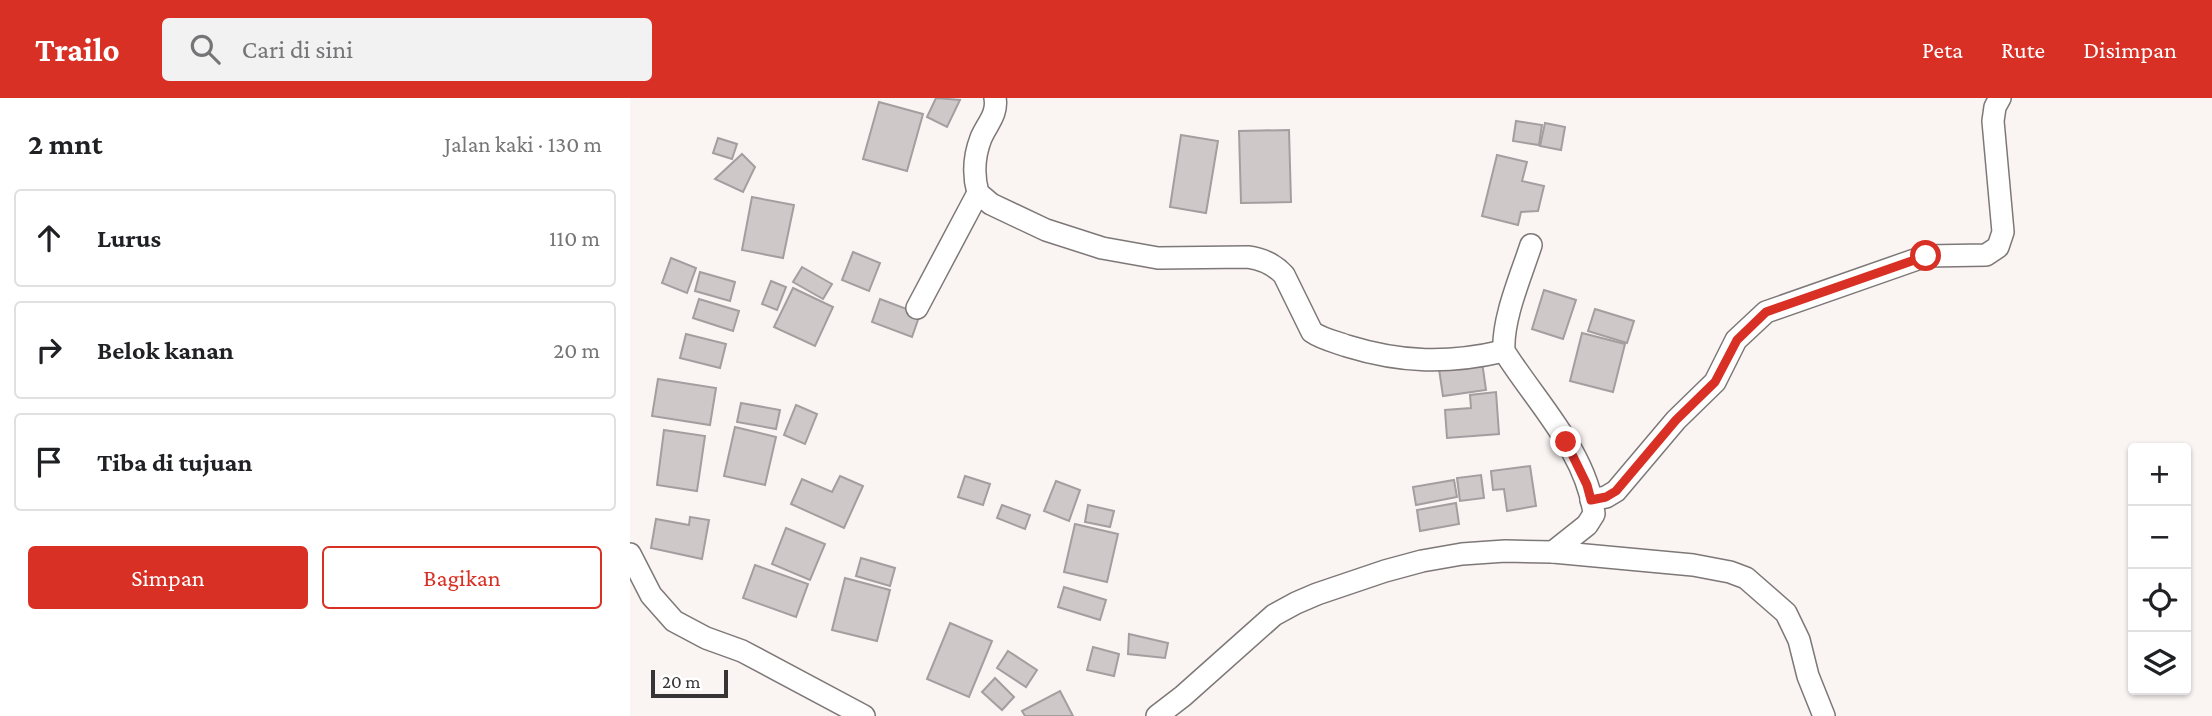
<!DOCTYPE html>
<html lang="id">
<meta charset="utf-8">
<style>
:root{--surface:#fff;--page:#f2f2f2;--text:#202124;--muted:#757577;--line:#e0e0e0;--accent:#d93025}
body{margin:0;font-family:"Crimson Pro",serif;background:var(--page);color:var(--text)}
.controls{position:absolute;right:21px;bottom:21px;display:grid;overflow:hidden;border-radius:7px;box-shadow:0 2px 5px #0004}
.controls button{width:63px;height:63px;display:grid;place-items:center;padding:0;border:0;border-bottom:2px solid var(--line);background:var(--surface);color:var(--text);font:35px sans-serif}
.scale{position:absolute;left:21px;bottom:18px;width:77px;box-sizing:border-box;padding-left:7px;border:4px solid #363434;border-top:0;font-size:19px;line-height:24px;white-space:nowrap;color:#363434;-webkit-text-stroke:5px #fff;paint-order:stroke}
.stop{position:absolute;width:21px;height:21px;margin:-16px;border:5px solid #d93025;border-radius:50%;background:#fff}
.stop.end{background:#d93025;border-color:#fff;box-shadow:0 2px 7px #0008}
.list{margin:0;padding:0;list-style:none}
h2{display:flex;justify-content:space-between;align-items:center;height:91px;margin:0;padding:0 28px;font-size:30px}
h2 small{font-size:23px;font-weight:400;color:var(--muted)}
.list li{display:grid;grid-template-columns:46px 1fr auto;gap:21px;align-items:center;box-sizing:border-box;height:98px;margin:0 14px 14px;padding:0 14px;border:2px solid var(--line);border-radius:7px}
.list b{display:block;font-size:26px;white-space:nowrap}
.list em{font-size:23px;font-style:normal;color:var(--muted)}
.actions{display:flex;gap:14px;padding:21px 28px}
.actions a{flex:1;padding:16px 0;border:2px solid var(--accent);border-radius:7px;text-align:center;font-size:24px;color:var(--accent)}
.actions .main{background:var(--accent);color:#fff}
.icon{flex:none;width:38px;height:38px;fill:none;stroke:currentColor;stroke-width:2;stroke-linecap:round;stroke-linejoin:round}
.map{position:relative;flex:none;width:1582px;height:618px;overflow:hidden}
header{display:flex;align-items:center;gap:42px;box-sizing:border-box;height:98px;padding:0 35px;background:var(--accent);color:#fff}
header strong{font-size:33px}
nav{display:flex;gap:38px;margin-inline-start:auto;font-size:24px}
.search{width:490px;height:63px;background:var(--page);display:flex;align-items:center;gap:18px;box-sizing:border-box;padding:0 24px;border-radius:7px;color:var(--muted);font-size:26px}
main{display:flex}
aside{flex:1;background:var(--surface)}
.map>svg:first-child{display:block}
.building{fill:#cec8c9;stroke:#a39e9f;stroke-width:2}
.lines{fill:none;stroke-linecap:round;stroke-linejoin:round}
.street-casing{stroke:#7d7877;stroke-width:24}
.street{stroke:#fff;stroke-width:21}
.route{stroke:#d93025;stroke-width:9}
</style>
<header>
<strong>Trailo</strong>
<div class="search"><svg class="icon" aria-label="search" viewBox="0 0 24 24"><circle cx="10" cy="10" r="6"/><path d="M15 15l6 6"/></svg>Cari di sini</div>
<nav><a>Peta</a><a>Rute</a><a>Disimpan</a></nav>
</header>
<main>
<aside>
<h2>2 mnt<small>Jalan kaki · 130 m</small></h2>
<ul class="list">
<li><svg class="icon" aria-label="ahead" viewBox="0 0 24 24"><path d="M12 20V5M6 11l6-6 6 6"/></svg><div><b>Lurus</b></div><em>110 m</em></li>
<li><svg class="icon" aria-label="right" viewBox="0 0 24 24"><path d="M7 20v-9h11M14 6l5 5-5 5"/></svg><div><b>Belok kanan</b></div><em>20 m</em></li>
<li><svg class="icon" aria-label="arrive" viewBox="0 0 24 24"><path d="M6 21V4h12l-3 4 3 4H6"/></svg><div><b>Tiba di tujuan</b></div></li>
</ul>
<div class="actions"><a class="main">Simpan</a><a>Bagikan</a></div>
</aside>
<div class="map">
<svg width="1582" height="618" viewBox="0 0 1582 618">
<rect width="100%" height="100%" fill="#faf4f3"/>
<g class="building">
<path d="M306 0 330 2 317 29 297 19Z"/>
<path d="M249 4 293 16 277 73 233 61Z"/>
<path d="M886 23 912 27 909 47 883 43Z"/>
<path d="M915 25 935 29 931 52 910 48Z"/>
<path d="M659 32 661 104 611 105 609 33Z"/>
<path d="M551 37 588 43 576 115 540 109Z"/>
<path d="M88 40 107 46 102 61 83 55Z"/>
<path d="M112 56 125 69 113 94 85 81Z"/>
<path d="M867 57 897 64 892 83 914 88 908 113 891 114 888 127 852 118Z"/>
<path d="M122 99 164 107 153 160 112 152Z"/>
<path d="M223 154 250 165 239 193 212 182Z"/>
<path d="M41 160 66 170 57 195 32 185Z"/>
<path d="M172 169 202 186 193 201 163 184Z"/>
<path d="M70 174 105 184 100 203 65 193Z"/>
<path d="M141 183 156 189 147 212 132 206Z"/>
<path d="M163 190 203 209 185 248 144 229Z"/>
<path d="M914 192 946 202 933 241 902 231Z"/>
<path d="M69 201 109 213 103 233 63 220Z"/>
<path d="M250 201 290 216 282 239 242 224Z"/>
<path d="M965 211 1004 223 997 245 958 233Z"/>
<path d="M952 235 995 246 983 294 940 283Z"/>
<path d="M56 236 96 246 90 270 50 260Z"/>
<path d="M852 264 856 292 813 298 809 271Z"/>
<path d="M28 281 86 290 80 327 22 318Z"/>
<path d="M866 294 869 336 817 340 815 312 841 310 840 297Z"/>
<path d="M111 305 150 312 146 331 107 324Z"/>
<path d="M166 307 187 316 175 346 154 337Z"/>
<path d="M105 329 146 339 135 387 94 378Z"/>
<path d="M34 332 75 338 67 393 27 387Z"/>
<path d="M900 368 906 408 877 413 874 391 863 392 861 373Z"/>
<path d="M851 377 854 400 830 403 827 380Z"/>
<path d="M210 378 233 388 214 430 161 406 172 381 202 394Z"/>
<path d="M335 378 360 386 353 407 328 399Z"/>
<path d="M824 382 827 399 786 407 783 389Z"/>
<path d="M426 383 450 392 439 423 414 413Z"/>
<path d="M826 405 829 426 790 433 787 412Z"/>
<path d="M372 407 400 417 395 431 367 420Z"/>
<path d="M458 407 484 413 480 429 455 424Z"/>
<path d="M60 419 79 422 72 461 21 450 26 421 59 427Z"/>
<path d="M445 426 488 436 477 484 434 474Z"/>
<path d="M156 430 195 446 180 482 142 466Z"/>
<path d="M231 460 265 470 260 488 226 478Z"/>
<path d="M125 467 178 486 166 519 113 500Z"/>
<path d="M215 480 260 492 247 543 202 532Z"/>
<path d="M434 489 476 502 470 522 428 509Z"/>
<path d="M320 525 362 543 339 599 297 581Z"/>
<path d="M499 536 538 545 535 560 498 556Z"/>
<path d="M463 549 489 556 484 578 457 572Z"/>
<path d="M378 553 407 572 396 589 367 570Z"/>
<path d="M365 580 384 599 372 612 352 594Z"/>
<path d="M430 593 443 618H395L392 613Z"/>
</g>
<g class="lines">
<g class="street-casing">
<g id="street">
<path d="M365 0C368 16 357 26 351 40 344 58 343 77 348 95L361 106 416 132 472 150 528 160 618 159C633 161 644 166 654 177L682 234C692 241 706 244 717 248 772 265 818 266 874 253"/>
<path d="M901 147C891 178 872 221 874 253 905 303 957 354 964 416L957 427 923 454"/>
<path d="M287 210 348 95"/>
<path d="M961 402 976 399 986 393 1046 322 1085 284 1106 242 1136 214 1296 158 1356 157 1368 149 1373 134 1363 23 1365 9 1370 0"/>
<path d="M0 456 21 497 44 523 76 540 112 553 234 618"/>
<path d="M527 618 553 598 644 517 666 505 687 496 755 473 792 463 832 456 875 453 923 454 1063 467 1100 474 1116 480 1156 515 1169 542 1178 578 1194 618"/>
</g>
</g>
<use href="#street" class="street"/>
</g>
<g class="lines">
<path class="route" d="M936 344 957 387 961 402 976 399 986 393 1046 322 1085 284 1107 242 1136 214 1296 158"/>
</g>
</svg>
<div class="controls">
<button>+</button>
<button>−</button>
<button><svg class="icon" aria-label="locate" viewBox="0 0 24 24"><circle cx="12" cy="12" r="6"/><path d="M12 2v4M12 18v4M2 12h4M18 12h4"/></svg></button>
<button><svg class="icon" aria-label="layers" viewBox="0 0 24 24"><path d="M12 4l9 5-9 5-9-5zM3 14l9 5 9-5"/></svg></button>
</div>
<div class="scale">20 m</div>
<div class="stop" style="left:1296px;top:158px"></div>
<div class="stop end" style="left:936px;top:344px"></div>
</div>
</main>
